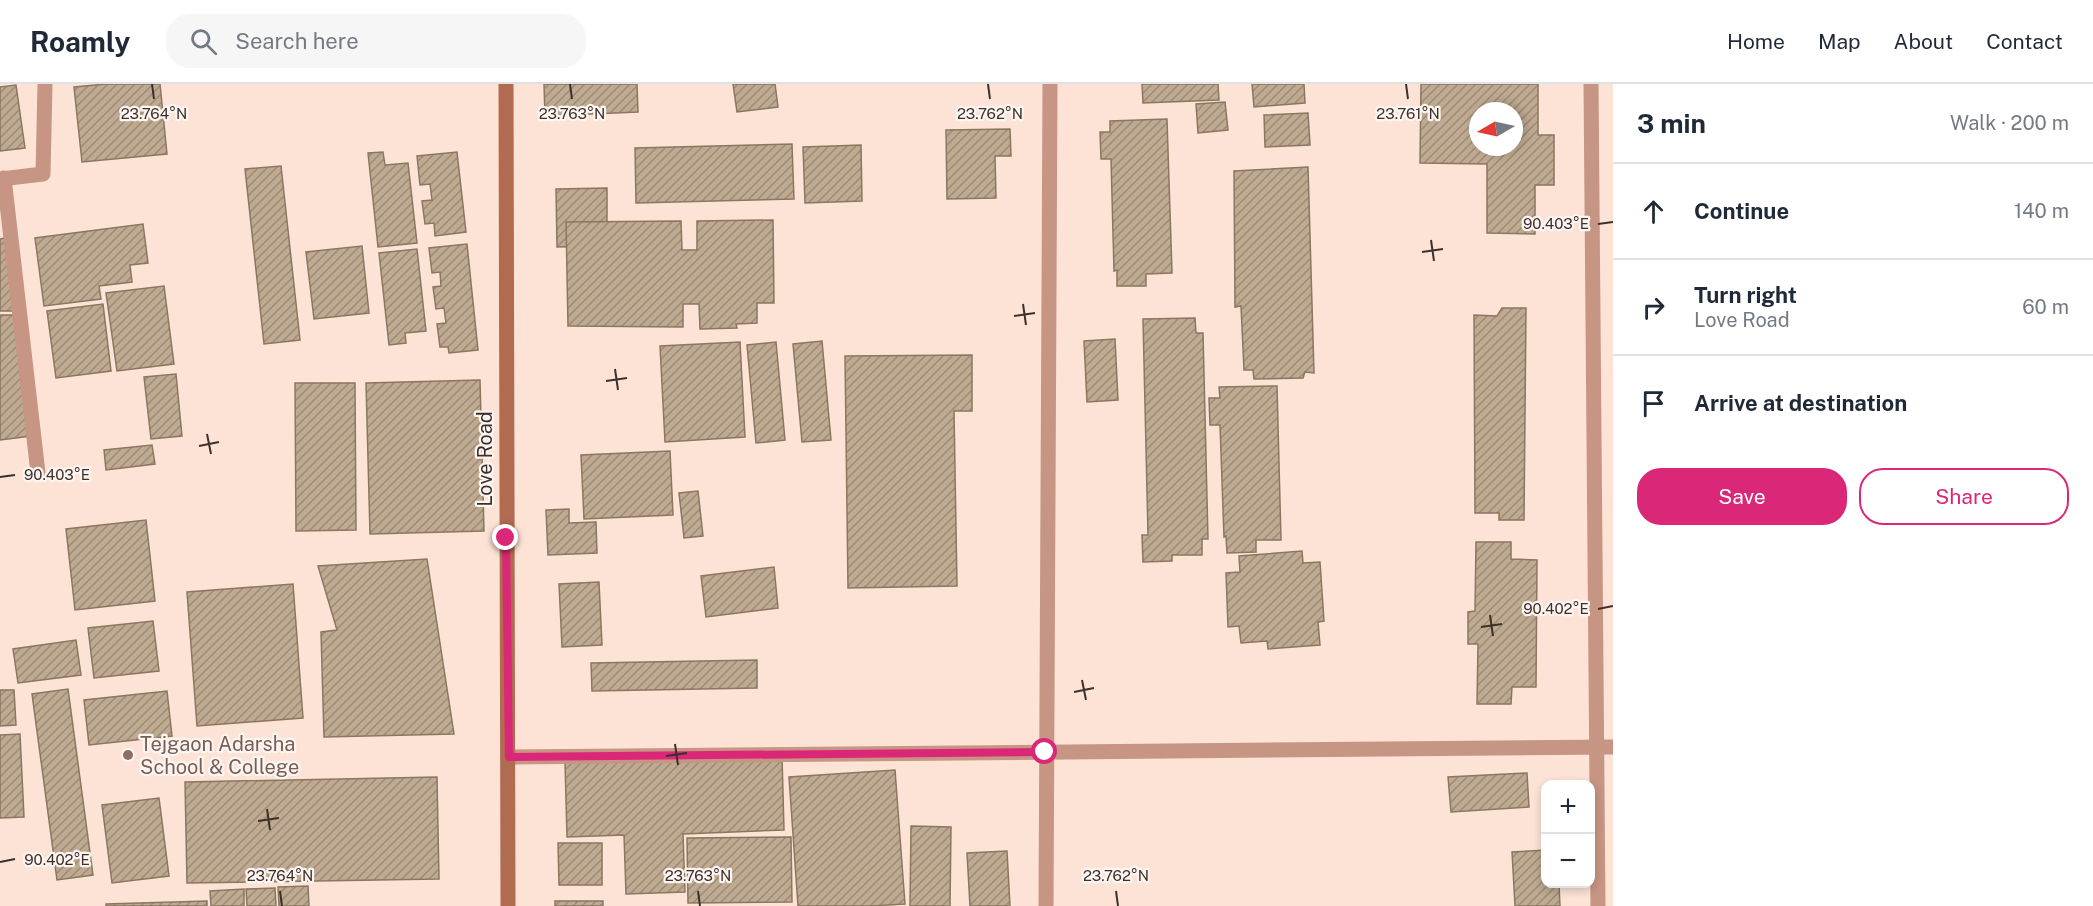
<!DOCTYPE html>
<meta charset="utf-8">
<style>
:root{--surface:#fff;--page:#f6f6f7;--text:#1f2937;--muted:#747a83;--line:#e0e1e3;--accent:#db2777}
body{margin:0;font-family:"Public Sans",sans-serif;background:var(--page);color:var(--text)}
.controls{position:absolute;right:18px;bottom:18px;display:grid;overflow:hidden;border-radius:12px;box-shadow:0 3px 9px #0003}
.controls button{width:54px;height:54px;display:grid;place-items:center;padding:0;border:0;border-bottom:2px solid var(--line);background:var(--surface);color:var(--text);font:30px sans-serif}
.compass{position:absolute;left:1469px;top:18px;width:54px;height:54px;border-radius:50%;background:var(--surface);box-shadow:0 3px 9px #0003;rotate:261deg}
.stop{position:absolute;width:18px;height:18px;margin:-14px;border:4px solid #db2777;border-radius:50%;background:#fff}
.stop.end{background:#db2777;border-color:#fff;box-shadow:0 2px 6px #0008}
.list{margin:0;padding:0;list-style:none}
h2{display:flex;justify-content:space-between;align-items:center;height:78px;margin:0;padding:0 24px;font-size:26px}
h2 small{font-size:20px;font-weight:400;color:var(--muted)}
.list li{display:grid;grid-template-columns:39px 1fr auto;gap:18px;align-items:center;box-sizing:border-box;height:96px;padding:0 24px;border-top:2px solid var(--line)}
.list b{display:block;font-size:22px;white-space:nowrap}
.list p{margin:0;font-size:20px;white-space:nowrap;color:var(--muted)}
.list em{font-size:20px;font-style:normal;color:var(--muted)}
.actions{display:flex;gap:12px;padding:18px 24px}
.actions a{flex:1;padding:14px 0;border:2px solid var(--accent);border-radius:24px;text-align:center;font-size:21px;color:var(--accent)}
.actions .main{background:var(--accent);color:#fff}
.icon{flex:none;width:33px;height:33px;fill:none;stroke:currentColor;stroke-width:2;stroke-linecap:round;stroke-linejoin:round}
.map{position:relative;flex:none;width:1613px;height:822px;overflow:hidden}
header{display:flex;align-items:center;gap:36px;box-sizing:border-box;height:84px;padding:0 30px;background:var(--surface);border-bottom:2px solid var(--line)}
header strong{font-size:28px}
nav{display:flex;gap:33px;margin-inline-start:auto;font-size:21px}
.search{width:420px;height:54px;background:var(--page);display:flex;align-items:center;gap:15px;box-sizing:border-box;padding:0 21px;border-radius:24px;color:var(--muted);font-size:22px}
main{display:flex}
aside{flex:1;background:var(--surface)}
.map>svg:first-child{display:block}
.building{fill:url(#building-hatch);stroke:#8b7760;stroke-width:1.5;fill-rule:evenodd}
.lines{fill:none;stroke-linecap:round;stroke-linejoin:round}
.minor{stroke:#c69583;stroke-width:15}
.tertiary{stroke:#c69583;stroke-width:15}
.secondary{stroke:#b06b51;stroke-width:15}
.route{stroke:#db2777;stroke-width:8}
.ticks{fill:none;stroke:#3d302a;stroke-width:2}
.education-dot{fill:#8d6e63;stroke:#fcf5f2;stroke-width:2}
.labels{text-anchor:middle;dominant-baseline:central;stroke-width:4.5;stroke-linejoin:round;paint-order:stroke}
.street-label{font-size:20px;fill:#3d302a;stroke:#fcf5f2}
.education-label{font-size:20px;fill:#785e54;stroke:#fcf5f2;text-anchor:start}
.ticks-label{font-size:15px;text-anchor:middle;fill:#3d302a;stroke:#fcf5f2;stroke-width:4.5;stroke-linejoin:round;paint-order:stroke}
</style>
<header>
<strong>Roamly</strong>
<div class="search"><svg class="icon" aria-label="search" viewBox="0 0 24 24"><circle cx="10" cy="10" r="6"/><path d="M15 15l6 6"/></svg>Search here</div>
<nav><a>Home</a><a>Map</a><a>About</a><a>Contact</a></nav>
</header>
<main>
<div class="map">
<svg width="1613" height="822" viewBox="0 0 1613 822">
<defs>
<pattern id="building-hatch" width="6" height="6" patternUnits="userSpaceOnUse" patternTransform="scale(1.5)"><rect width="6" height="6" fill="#bfaa91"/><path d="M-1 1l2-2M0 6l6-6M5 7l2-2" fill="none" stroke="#9c8b77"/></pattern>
</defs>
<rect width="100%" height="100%" fill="#fde3d6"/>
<g class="building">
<path d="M106 0H160L167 70 82 78 74 3Z"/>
<path d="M544 0H637L638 28 545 32Z"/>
<path d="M733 0H775L778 23 737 28Z"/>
<path d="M1142 0H1218L1219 16 1143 19Z"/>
<path d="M1252 0H1304L1305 19 1254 23Z"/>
<path d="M1421 0H1538V51H1554V101H1535V150L1487 149V80L1420 79ZM1478 27H1514V63H1478Z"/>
<path d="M16 1 25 64 0 67V3Z"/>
<path d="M1225 18 1228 46 1198 49 1196 20Z"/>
<path d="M1308 29 1310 61 1265 63 1264 31Z"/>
<path d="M1167 35 1172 189 1146 190V202H1117V186L1114 187 1111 75H1101L1100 48H1110V37Z"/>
<path d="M1010 45 1011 72H995L996 114 947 115 946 46Z"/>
<path d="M792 60 794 115 636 119 635 64Z"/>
<path d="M861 61 862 117 805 119 803 63Z"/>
<path d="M383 68 385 81 408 79 417 159 378 163 368 69Z"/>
<path d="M457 68 466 148 435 152 434 139 425 140 422 117 432 116 430 100 420 101 417 72Z"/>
<path d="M281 82 300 256 264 260 245 85Z"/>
<path d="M1308 83 1314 289 1305 288 1303 294 1254 295 1253 286H1244L1241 222 1235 223 1234 87Z"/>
<path d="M607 104V162L557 163 556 105Z"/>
<path d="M773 136 774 219H757V239L736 240 737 244 700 245 699 220H683V243L568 242 566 138 681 137 682 166H697V137Z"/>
<path d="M143 140 148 179 130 181 132 198 99 202 101 215 44 222 35 154Z"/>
<path d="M5 154 17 227H0V155Z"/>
<path d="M467 160 478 266 449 269 448 263H440L437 240 446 239 444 224 436 225 433 203 441 202 440 188 432 189 429 164Z"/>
<path d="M362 162 369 229 314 235 306 168Z"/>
<path d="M417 165 426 247 405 249 406 259 389 261 379 169Z"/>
<path d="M164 202 174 280 117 287 106 209Z"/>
<path d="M103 220 111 287 56 294 47 227Z"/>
<path d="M1502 224H1526L1524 436H1499V429H1475L1474 231 1497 232Z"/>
<path d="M0 231H15L31 352 0 356Z"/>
<path d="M1195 234 1196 249H1203L1208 455H1202V471H1172V477L1143 478 1142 451H1148L1143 235Z"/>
<path d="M1115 255 1118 316 1087 318 1084 257Z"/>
<path d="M822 257 831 356 802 358 793 260Z"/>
<path d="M740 258 745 353 665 358 660 262Z"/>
<path d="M776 258 785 356 756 359 747 261Z"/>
<path d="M972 271V327H954L957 502 848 504 845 272Z"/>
<path d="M176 290 182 352 151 355 144 293Z"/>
<path d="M480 296 484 447 370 450 366 299Z"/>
<path d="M295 299H355L356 446 296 447Z"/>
<path d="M1277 302 1281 456H1256V468L1227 469 1226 452 1224 453 1220 341H1210L1209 314H1220L1219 303Z"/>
<path d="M152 361 155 380 106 386 104 366Z"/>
<path d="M670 367 673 431 584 435 581 371Z"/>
<path d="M698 407 703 452 684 454 679 409Z"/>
<path d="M569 425V439L596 438 597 469 548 471 546 426Z"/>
<path d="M146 436 155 517 75 526 66 445Z"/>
<path d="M1476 458H1511V475L1537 476 1536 603H1512L1511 620H1477L1478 560H1468V528L1475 527Z"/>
<path d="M1302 467 1303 479 1320 478 1324 537 1318 538 1320 561 1268 565 1267 557 1241 559 1239 542 1228 543 1226 489 1240 488 1239 472Z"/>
<path d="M427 475 454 650 324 653 321 548 337 546 318 482Z"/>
<path d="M774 483 778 524 706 533 701 492Z"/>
<path d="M599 498 602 561 562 563 559 500Z"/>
<path d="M293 500 303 634 197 642 187 508Z"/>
<path d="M153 537 159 587 94 594 88 544Z"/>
<path d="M76 556 81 591 18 599 13 565Z"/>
<path d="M757 576V604L592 607 591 579Z"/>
<path d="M68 605 93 791 57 796 32 610Z"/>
<path d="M0 606H14L16 641 0 642Z"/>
<path d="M167 607 172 652 89 661 84 616Z"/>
<path d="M20 650 24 733 0 734V651Z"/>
<path d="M782 672 784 746 683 750 685 808 626 810 624 751 567 753 565 678Z"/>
<path d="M895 686 905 820 871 822H798L789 693Z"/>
<path d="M1527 689 1529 723 1451 728 1448 693Z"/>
<path d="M437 693 439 795 187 799 185 698Z"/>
<path d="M159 714 169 792 112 799 102 721Z"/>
<path d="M911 742 951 743 950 822H910Z"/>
<path d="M791 753 792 818 688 819 687 754Z"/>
<path d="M558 759H602V801H559Z"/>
<path d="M1546 766V800H1559L1560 822H1515L1512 768Z"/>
<path d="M1007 767 1010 822H970L967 769Z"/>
<path d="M308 802 309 822H279L278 803Z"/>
<path d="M275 804 276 822H247L246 805Z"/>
<path d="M244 805V822H211L210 807Z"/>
<path d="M207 817V822H106V820Z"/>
<rect x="555" y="817" width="48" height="5"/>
</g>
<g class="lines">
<g class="minor">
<path d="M4 94 38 389"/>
<path d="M0 95 43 90 45 0"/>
</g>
<g class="tertiary">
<path d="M1591 0 1598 822"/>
<path d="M509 673 1613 663"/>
<path d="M1046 822 1050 0"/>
</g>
<path class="secondary" d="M506 0 508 822"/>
</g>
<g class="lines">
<path class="route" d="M506 454 509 673 1045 668"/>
</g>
<path class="ticks" d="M152 0 154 15M570 0 572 15M988 0 990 15M1406 0 1408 15M1598 140 1613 138M1431 156 1434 177M1422 168 1443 165M1023 220 1026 241M1014 232 1035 229M615 285 618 306M606 297 627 294M207 350 211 370M199 362 219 358M0 393 15 391M1598 525 1613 522M1490 531 1493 552M1481 543 1502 540M1082 596 1086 616M1074 608 1094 604M675 660 678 681M666 672 687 669M267 725 270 746M258 737 279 734M0 778 15 775M280 807 282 822M698 807 700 822M1116 807 1118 822"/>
<circle class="education-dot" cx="128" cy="671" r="6"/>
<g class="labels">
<g class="street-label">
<text transform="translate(485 375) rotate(-90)">Love Road</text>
</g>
<g class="education-label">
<text x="140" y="660">Tejgaon Adarsha<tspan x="140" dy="23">School &amp; College</tspan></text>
</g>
</g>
<g class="ticks-label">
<text x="154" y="35">23.764°N</text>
<text x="572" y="35">23.763°N</text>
<text x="990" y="35">23.762°N</text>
<text x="1408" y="35">23.761°N</text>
<text x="1556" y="145">90.403°E</text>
<text x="57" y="396">90.403°E</text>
<text x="1556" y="530">90.402°E</text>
<text x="57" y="781">90.402°E</text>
<text x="280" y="797">23.764°N</text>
<text x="698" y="797">23.763°N</text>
<text x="1116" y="797">23.762°N</text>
</g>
</svg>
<div class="controls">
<button>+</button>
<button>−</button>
</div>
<svg class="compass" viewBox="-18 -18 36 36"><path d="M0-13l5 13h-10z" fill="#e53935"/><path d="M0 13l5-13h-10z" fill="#747a83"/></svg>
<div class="stop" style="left:1045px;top:668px"></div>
<div class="stop end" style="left:506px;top:454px"></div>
</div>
<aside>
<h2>3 min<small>Walk · 200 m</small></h2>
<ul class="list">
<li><svg class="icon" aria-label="ahead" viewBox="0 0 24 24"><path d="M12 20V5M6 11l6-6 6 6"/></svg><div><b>Continue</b></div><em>140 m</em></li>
<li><svg class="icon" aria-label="right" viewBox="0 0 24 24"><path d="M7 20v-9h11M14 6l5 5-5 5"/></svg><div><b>Turn right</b><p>Love Road</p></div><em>60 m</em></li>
<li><svg class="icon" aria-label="arrive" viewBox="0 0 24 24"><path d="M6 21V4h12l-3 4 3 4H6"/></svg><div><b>Arrive at destination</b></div></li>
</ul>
<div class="actions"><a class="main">Save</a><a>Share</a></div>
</aside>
</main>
